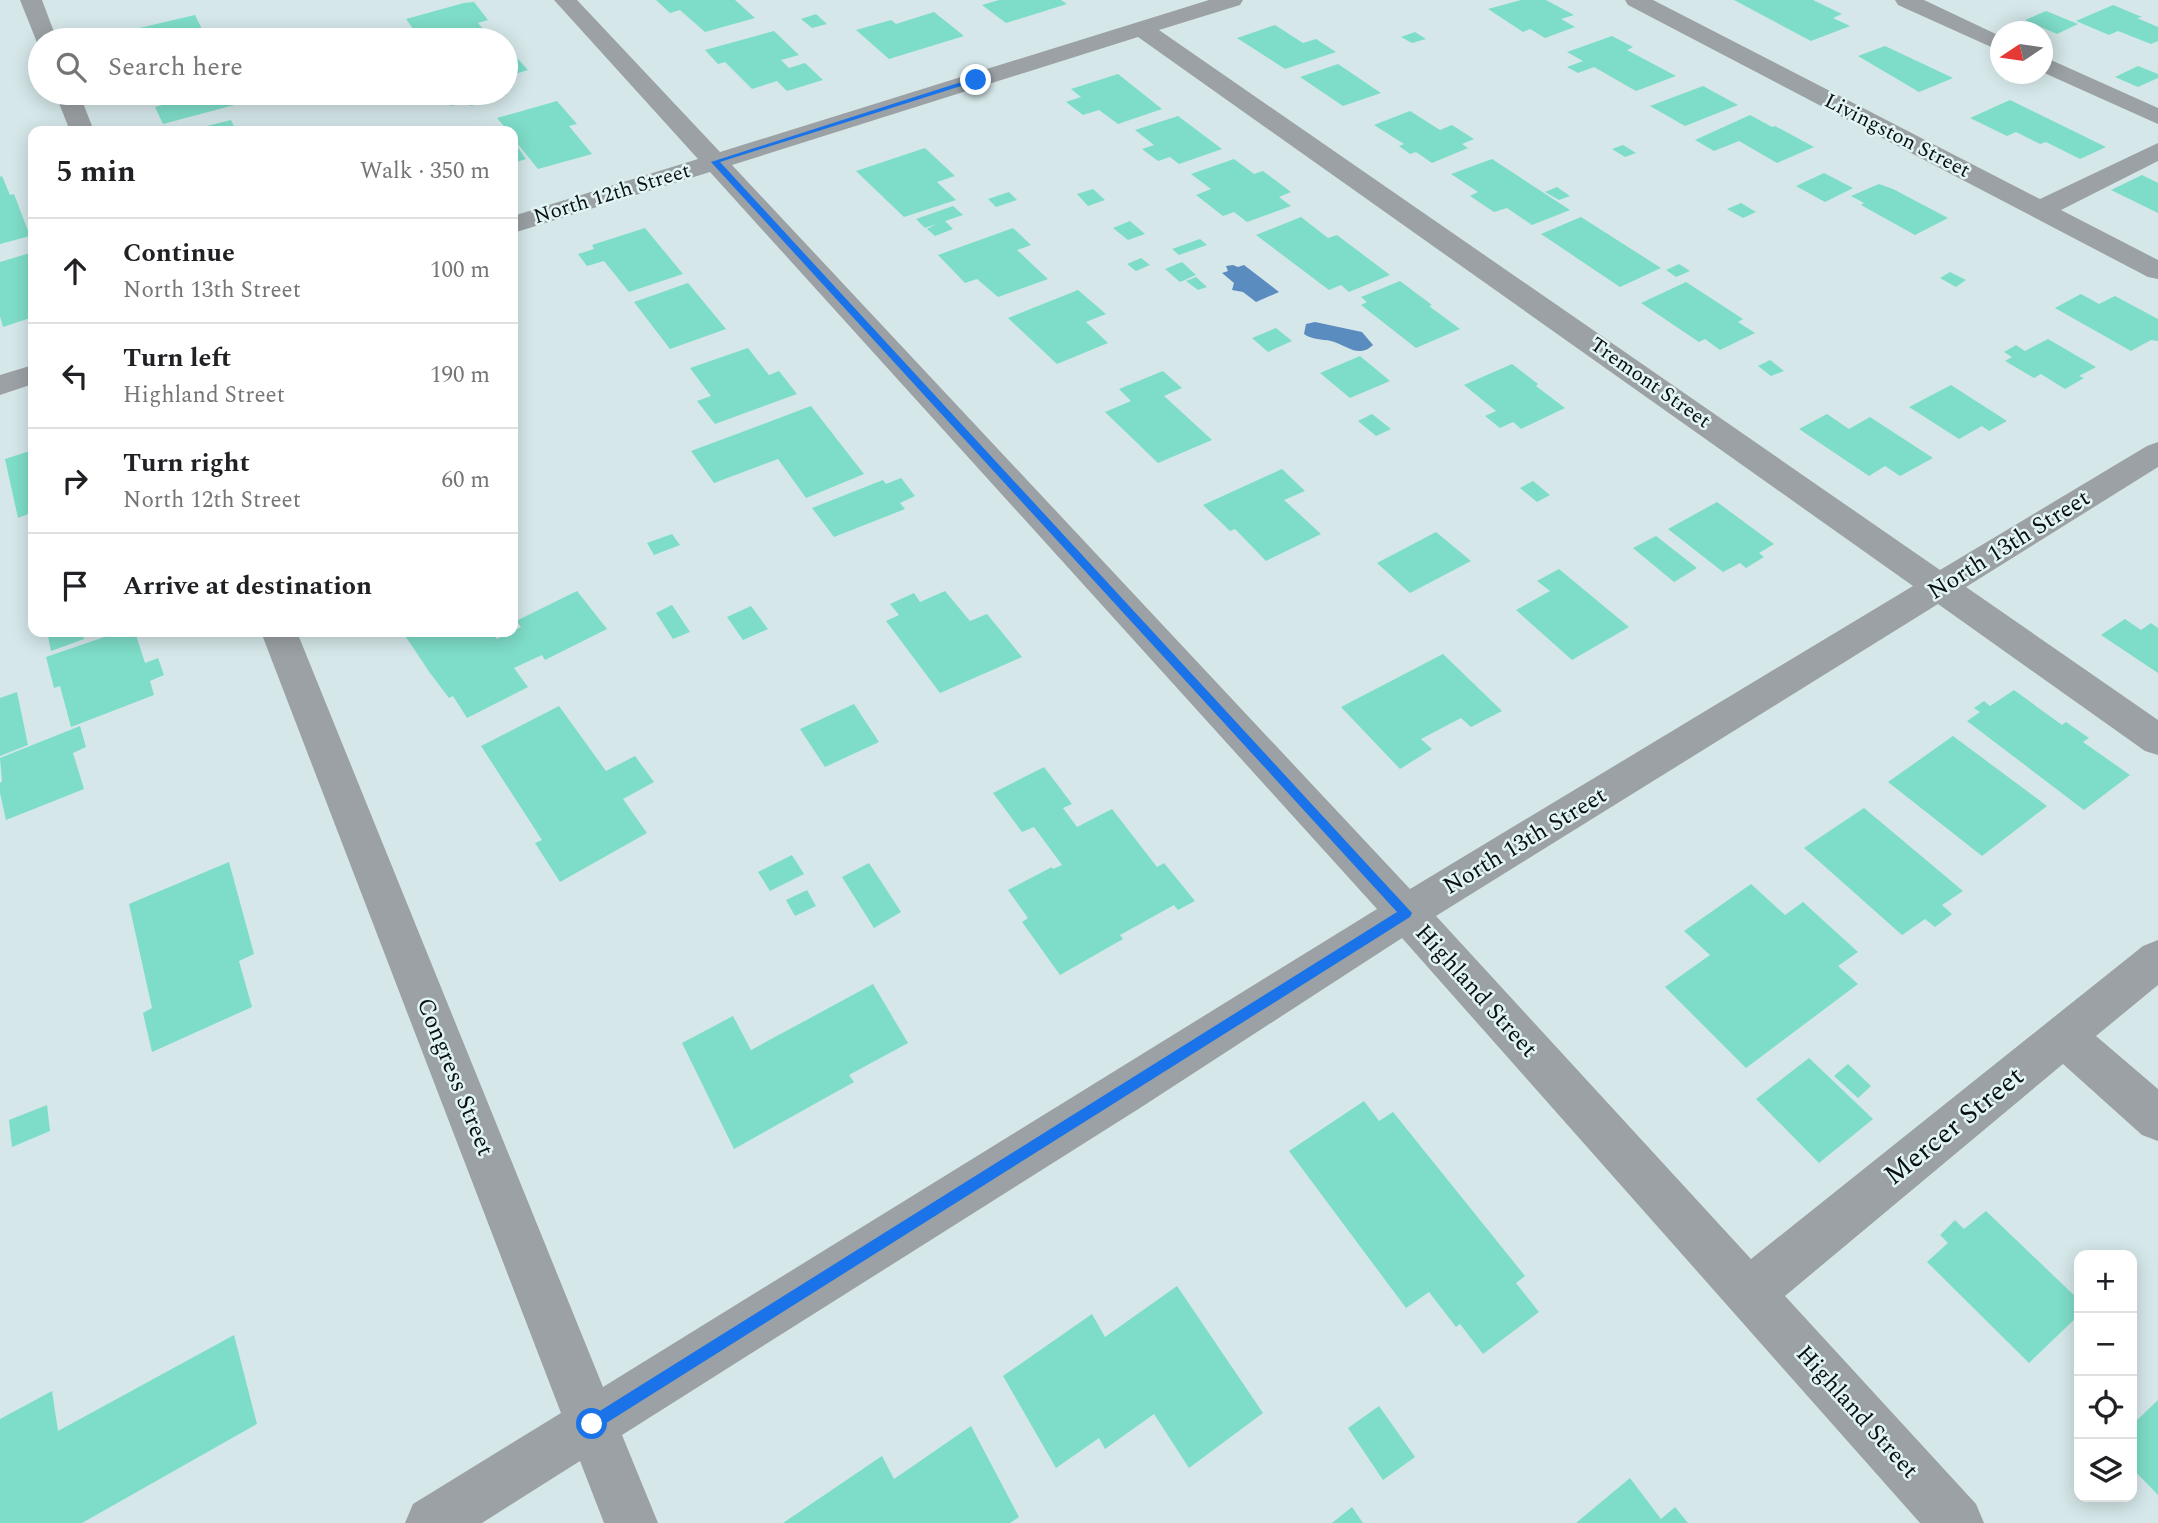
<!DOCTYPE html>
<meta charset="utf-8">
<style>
:root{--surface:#fff;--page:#f6f6f6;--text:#202124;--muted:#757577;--line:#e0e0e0}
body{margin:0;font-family:Spectral,serif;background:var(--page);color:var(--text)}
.controls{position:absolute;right:21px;bottom:21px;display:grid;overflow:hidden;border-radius:14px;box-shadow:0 4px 18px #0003}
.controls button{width:63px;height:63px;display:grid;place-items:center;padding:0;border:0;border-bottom:2px solid var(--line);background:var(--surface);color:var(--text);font:35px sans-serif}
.compass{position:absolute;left:1990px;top:21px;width:63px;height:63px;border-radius:50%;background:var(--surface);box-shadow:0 4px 18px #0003;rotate:257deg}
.stop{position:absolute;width:21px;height:21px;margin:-16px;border:5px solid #1a73e8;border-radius:50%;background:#fff}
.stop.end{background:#1a73e8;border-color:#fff;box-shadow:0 2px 7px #0008}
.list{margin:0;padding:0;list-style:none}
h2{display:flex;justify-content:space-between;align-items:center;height:91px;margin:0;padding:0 28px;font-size:30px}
h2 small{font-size:23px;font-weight:400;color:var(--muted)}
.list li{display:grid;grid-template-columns:46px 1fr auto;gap:21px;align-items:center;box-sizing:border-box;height:105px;padding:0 28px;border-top:2px solid var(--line)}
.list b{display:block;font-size:26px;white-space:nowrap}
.list p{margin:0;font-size:23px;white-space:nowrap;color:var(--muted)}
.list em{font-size:23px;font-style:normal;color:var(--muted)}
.icon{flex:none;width:38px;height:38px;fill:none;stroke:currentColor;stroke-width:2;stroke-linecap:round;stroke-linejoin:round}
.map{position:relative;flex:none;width:2158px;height:1523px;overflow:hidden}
.search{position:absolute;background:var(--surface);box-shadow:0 4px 18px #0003;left:28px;top:28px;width:490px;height:77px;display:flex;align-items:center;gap:18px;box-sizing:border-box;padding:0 24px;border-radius:38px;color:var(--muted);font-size:26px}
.panel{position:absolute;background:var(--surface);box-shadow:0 4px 18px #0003;left:28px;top:126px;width:490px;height:511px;border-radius:14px}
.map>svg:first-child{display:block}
.water{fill:#5b8cc0}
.building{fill:#7eddc8}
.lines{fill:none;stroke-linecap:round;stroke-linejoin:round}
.minor{fill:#9ba1a4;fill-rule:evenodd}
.route{fill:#1a73e8}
.labels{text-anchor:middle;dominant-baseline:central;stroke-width:5;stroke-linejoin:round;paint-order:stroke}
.far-street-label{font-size:21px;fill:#0a1011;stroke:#e2f4f6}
.street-label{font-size:24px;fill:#0a1011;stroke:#e2f4f6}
.near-street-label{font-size:28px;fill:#0a1011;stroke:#e2f4f6}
</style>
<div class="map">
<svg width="2158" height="1523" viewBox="0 0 2158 1523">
<rect width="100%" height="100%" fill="#d5e7e9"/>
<g class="water">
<path d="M1233 265 1238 267 1244 265 1279 292 1256 302 1243 292 1232 290 1234 283 1222 273 1228 271 1226 266Z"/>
<path d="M1315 322 1362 332 1373 345C1358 359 1347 345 1331 341 1322 339 1312 340 1304 334L1306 324Z"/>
</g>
<g class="building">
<path d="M656 0H735L755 18 705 32 680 10 670 13Z"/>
<path d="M999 0H1061L1067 4 1006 23 982 5Z"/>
<path d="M1521 0H1546L1574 15 1561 19 1575 27 1545 38 1530 29 1523 32 1488 9Z"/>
<path d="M1734 0H1813L1842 14 1833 18 1850 26 1811 41Z"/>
<path d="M474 2 488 20 478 23 489 36 472 40H443L436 31 431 32 429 29 416 33 406 19 464 3Z"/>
<path d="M2113 5 2142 17 2137 18 2158 27V41L2151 44 2118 31 2109 35 2076 21Z"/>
<path d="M2046 11 2078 24 2057 34 2025 20Z"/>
<path d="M934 12 964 36 889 59 856 30 891 20 896 24Z"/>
<path d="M816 14 827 24 812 28 801 19Z"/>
<path d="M195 15 204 33 189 37 191 40H126L122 32Z"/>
<path d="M1275 25 1303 43 1316 39 1336 52 1285 69 1237 38Z"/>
<path d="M774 31 799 55 781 60 789 68 805 63 823 80 787 91 777 81 752 89 725 62 718 64 705 50Z"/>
<path d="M1415 32 1426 39 1412 43 1401 37Z"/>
<path d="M1612 36 1633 47 1627 50 1676 76 1636 91 1594 67 1578 73 1567 67 1583 61 1567 52Z"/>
<path d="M1885 46 1953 78 1919 92 1858 56Z"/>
<path d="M511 51 528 70 506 77V53Z"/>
<path d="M1338 64 1381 93 1343 106 1300 77Z"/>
<path d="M2138 66 2158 74V78L2138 87 2115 77Z"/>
<path d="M1118 74 1162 109 1118 124 1099 110 1083 115 1066 102 1081 97 1071 89Z"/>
<path d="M1703 86 1738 105 1685 126 1650 106Z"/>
<path d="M195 93H261L264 97 163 124 155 107 197 96Z"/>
<path d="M445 93H505L507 95 471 106 467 102 451 106 441 94Z"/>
<path d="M2010 100 2106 147 2080 159 2046 142 2040 144 2016 132 2007 136 1970 118Z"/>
<path d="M557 101 577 124 569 126 592 154 538 169 513 138V131H508L497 118Z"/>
<path d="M1410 111 1440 130 1452 125 1474 139 1462 144 1468 148 1432 163 1416 152 1410 154 1399 146 1404 144 1374 125Z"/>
<path d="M1750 115 1772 127 1775 126 1814 147 1777 163 1739 141 1714 151 1695 140Z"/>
<path d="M1178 116 1222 149 1179 164 1170 157 1158 161 1142 149 1154 145 1135 130Z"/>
<path d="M231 120 236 131H191V130Z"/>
<path d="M1623 145 1636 153 1625 157 1612 149Z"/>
<path d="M517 146 526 159 513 163V147Z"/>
<path d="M925 148 955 176 937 182 956 200 904 217 856 171Z"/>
<path d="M1234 159 1254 174 1263 171 1291 192 1279 197 1291 206 1247 222 1234 212 1223 216 1196 195 1211 189 1191 174Z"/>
<path d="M1492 159 1570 210 1532 225 1507 208 1494 212 1470 196 1478 192 1451 174Z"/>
<path d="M1824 173 1853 188 1825 202 1796 186Z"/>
<path d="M2142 175 2158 183V213L2111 190Z"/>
<path d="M2 176 10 195 14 194 30 236 0 244V177Z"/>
<path d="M1879 184 1893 189 1948 218 1915 235 1861 205 1864 203 1851 196Z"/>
<path d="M1557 187 1570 196 1559 200 1545 192Z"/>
<path d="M1093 189 1105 200 1088 206 1077 194Z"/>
<path d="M1009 192 1017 200 996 207 988 199Z"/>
<path d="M1741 203 1756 212 1743 218 1727 209Z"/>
<path d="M953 206 963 215 945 221 953 229 935 236 927 229 936 224 925 228 916 219Z"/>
<path d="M1301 217 1328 238 1337 235 1390 275 1349 292 1341 285 1329 290 1256 235Z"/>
<path d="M1581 217 1661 268 1620 287 1541 234Z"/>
<path d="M1130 221 1145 234 1128 240 1113 228Z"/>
<path d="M645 228 683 274 629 292 604 261 587 266 578 254 594 249 592 245Z"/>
<path d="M1013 228 1031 245 1017 250 1048 279 998 297 977 279 965 283 938 255Z"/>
<path d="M1200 239 1207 245 1179 255 1172 249Z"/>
<path d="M30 253 33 262V317L3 327 0 316V262Z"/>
<path d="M1141 258 1150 265 1136 271 1127 264Z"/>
<path d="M1182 262 1196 275 1180 282 1165 269Z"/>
<path d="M1679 264 1690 271 1676 277 1666 270Z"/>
<path d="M1950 272 1966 280 1956 287 1940 278Z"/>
<path d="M1196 277 1207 287 1198 290 1186 281Z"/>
<path d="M1400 281 1432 305 1429 306 1460 329 1416 348 1361 305 1367 302 1361 297Z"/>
<path d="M1686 282 1743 319 1738 322 1755 333 1720 350 1705 339 1699 342 1641 303Z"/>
<path d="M688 283 726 329 670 349 634 302Z"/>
<path d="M1078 290 1106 314 1086 322 1108 343 1057 364 1008 318Z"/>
<path d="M2081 294 2099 304 2115 296 2158 319V341L2151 340 2131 351 2055 308Z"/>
<path d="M1276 328 1292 341 1268 352 1252 338Z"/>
<path d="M2048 339 2096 367 2079 376 2084 378 2065 389 2041 374 2034 378 2005 361 2012 357 2004 352 2016 345 2025 351Z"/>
<path d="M748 348 769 375 779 371 797 394 715 424 697 401 711 396 690 368Z"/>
<path d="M1360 356 1390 381 1350 398 1320 373Z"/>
<path d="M1770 360 1784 371 1771 376 1758 366Z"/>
<path d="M1512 364 1538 384 1536 386 1565 408 1521 429 1513 422 1500 428 1485 416 1496 411 1464 385Z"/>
<path d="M1163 371 1182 388 1164 396 1212 440 1158 463 1105 412 1131 401 1119 389Z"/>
<path d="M1951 385 2007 421 1989 431 1982 426 1959 439 1909 407Z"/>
<path d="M811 406 864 474 806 498 778 459 714 483 691 451Z"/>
<path d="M1372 414 1391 429 1376 436 1358 421Z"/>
<path d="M1827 414 1849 429 1870 417 1933 458 1900 476 1885 466 1869 476 1799 429Z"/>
<path d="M33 450V512L18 518 5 459Z"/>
<path d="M1282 469 1305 491 1284 500 1321 534 1266 561 1235 529 1230 531 1203 505Z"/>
<path d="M901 478 915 496 900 503 905 509 834 537 812 508 883 480 886 484Z"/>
<path d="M1533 481 1550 495 1537 502 1520 488Z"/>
<path d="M1717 502 1774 544 1759 553 1764 557 1746 568 1740 563 1723 572 1668 529Z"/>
<path d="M1436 532 1471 561 1410 593 1377 563Z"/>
<path d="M672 534 680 545 654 555 647 543Z"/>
<path d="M1656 536 1697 568 1674 582 1633 548Z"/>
<path d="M1559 569 1629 627 1572 660 1516 610 1550 591 1537 581Z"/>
<path d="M577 591 607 629 545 660 542 655 514 668 528 687 467 718 453 696 449 698 430 673 404 634 492 632 497 639 521 627 516 621Z"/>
<path d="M945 591 970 621 987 614 1022 657 940 693 886 621 899 615 890 604 914 593 920 602Z"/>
<path d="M672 605 690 632 673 639 656 613Z"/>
<path d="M751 606 768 629 743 640 727 617Z"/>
<path d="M2125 619 2141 630 2151 623 2158 628V673L2101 635Z"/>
<path d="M61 632H82L84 639 51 651 48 636Z"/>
<path d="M119 632H135L145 663 158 658 164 675 150 681 154 695 71 727 60 686 54 688 46 657Z"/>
<path d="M1443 654 1502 711 1471 727 1461 718 1421 739 1432 749 1400 769 1341 707Z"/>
<path d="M2014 690 2062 725 2066 722 2089 738 2083 742 2130 775 2084 810 1967 721 1980 712 1974 708 1984 701 1990 706Z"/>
<path d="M17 692 28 745 0 756V698Z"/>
<path d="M854 704 879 742 825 767 800 729Z"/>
<path d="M559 706 606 771 635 756 654 782 623 799 647 833 560 882 535 843 542 840 481 746Z"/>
<path d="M80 726 86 747 73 753 84 789 6 820 0 793V783L2 781 0 758Z"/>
<path d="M1953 736 2047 806 1982 856 1888 782Z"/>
<path d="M1044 767 1072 804 1063 808 1077 827 1112 809 1157 867 1164 863 1195 901 1178 910 1174 905 1120 935 1123 939 1060 975 1022 922 1028 918 1008 890 1052 867 1053 869 1062 865 1034 827 1022 832 993 793Z"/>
<path d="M1864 808 1963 891 1942 905 1952 914 1935 927 1925 919 1902 935 1804 848Z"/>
<path d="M792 855 804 874 770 891 758 872Z"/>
<path d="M229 862 254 954 239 961 252 1007 152 1052 143 1013 152 1008 129 904Z"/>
<path d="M869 863 901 912 874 928 842 877Z"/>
<path d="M1751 884 1785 915 1803 902 1858 952 1838 966 1858 984 1746 1068 1665 987 1710 955 1684 931Z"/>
<path d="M807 890 816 906 795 916 786 900Z"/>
<path d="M873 984 908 1043 849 1075 854 1082 734 1149 682 1043 733 1016 751 1050Z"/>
<path d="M1809 1058 1873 1119 1819 1163 1756 1099Z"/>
<path d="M1848 1064 1871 1086 1858 1098 1834 1076Z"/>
<path d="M1364 1101 1379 1121 1393 1112 1525 1276 1516 1283 1539 1312 1483 1354 1460 1324 1456 1327 1429 1292 1406 1308 1289 1151Z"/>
<path d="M47 1105 50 1131 12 1147 9 1120Z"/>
<path d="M1986 1211 2079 1300V1315L2029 1363 1927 1262 1948 1243 1940 1235 1955 1220 1964 1229Z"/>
<path d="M1177 1286 1263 1413 1189 1468 1154 1414 1105 1449 1099 1438 1056 1468 1003 1376 1092 1314 1105 1337Z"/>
<path d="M234 1335 257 1424 82 1523H0V1419L52 1391 58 1431Z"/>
<path d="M2158 1400V1495L2132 1468V1425Z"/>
<path d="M1379 1406 1415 1457 1383 1480 1348 1428Z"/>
<path d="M971 1426 1019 1517 1010 1523H783L882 1456 894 1479Z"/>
<path d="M1630 1478 1661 1519 1675 1507 1688 1523H1576Z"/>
<path d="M1352 1507 1363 1523H1332Z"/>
</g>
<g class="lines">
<g class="minor">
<path d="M20 0H42L57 40H40V46L38 45Z"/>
<path d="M554 0H577L720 152 1209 0H1243L1240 5 1159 30 1940 570 2147 446 2158 442V467L1966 587 2158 720V755L2145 751 1938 604 1436 916 1751 1259 2143 946 2158 940V985L2096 1036 2158 1089V1141L2142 1135 2063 1064 1785 1296 1976 1504 1984 1523H1920L1402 938 1140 1108 622 1435 658 1523H604L580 1461 482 1523H405L413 1504 561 1413 261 632H297L603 1387 1377 909 710 172 513 233V216L698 159ZM1138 37 1913 586 1410 889 732 165Z"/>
<path d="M1625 0H1653L2040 199 2158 143V161L2061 210 2158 260V279L2148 277 1628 5Z"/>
<path d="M1895 0H1924L2000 36V51L1898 5Z"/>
<path d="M2042 56 2158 108V124L2042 72Z"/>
<path d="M55 93H79L94 131H70Z"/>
<path d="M33 365V384L0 395V375Z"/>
</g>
</g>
<path class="route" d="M974 78 980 80 720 162 1412 913 1410 917 592 1432 587 1430 585 1424 587 1419 1397 912 711 162Z"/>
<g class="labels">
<g class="far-street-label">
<text transform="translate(1897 136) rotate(27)">Livingston Street</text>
<text transform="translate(612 194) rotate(-17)">North 12th Street</text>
<text transform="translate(1650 383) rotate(35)">Tremont Street</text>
</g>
<g class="street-label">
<text transform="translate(2009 545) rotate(-32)">North 13th Street</text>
<text transform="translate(1525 841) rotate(-31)">North 13th Street</text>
<text transform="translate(1476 991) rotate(48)">Highland Street</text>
<text transform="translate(455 1077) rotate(68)">Congress Street</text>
<text transform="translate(1857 1412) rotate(48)">Highland Street</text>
</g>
<g class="near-street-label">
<text transform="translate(1954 1126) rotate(-39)">Mercer Street</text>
</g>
</g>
</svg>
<div class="controls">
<button>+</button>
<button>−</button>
<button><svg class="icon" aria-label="locate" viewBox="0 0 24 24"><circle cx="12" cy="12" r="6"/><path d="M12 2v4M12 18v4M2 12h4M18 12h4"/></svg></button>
<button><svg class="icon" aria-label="layers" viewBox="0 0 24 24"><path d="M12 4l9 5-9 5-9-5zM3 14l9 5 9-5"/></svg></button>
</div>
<svg class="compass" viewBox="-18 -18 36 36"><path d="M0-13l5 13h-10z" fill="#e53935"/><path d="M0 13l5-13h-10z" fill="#757577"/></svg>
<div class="stop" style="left:592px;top:1424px"></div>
<div class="stop end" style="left:976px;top:80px"></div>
<div class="search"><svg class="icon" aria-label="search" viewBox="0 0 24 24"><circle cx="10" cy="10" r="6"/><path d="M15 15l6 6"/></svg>Search here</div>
<section class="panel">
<h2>5 min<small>Walk · 350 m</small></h2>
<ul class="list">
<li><svg class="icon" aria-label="ahead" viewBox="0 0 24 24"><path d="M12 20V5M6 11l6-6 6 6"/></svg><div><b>Continue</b><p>North 13th Street</p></div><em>100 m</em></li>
<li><svg class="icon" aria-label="left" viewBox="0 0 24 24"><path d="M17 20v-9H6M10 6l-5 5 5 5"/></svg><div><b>Turn left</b><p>Highland Street</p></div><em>190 m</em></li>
<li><svg class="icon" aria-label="right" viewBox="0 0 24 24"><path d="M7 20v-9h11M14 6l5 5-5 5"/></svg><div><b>Turn right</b><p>North 12th Street</p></div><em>60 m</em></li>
<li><svg class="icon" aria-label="arrive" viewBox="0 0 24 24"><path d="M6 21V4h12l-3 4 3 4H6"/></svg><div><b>Arrive at destination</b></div></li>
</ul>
</section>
</div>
